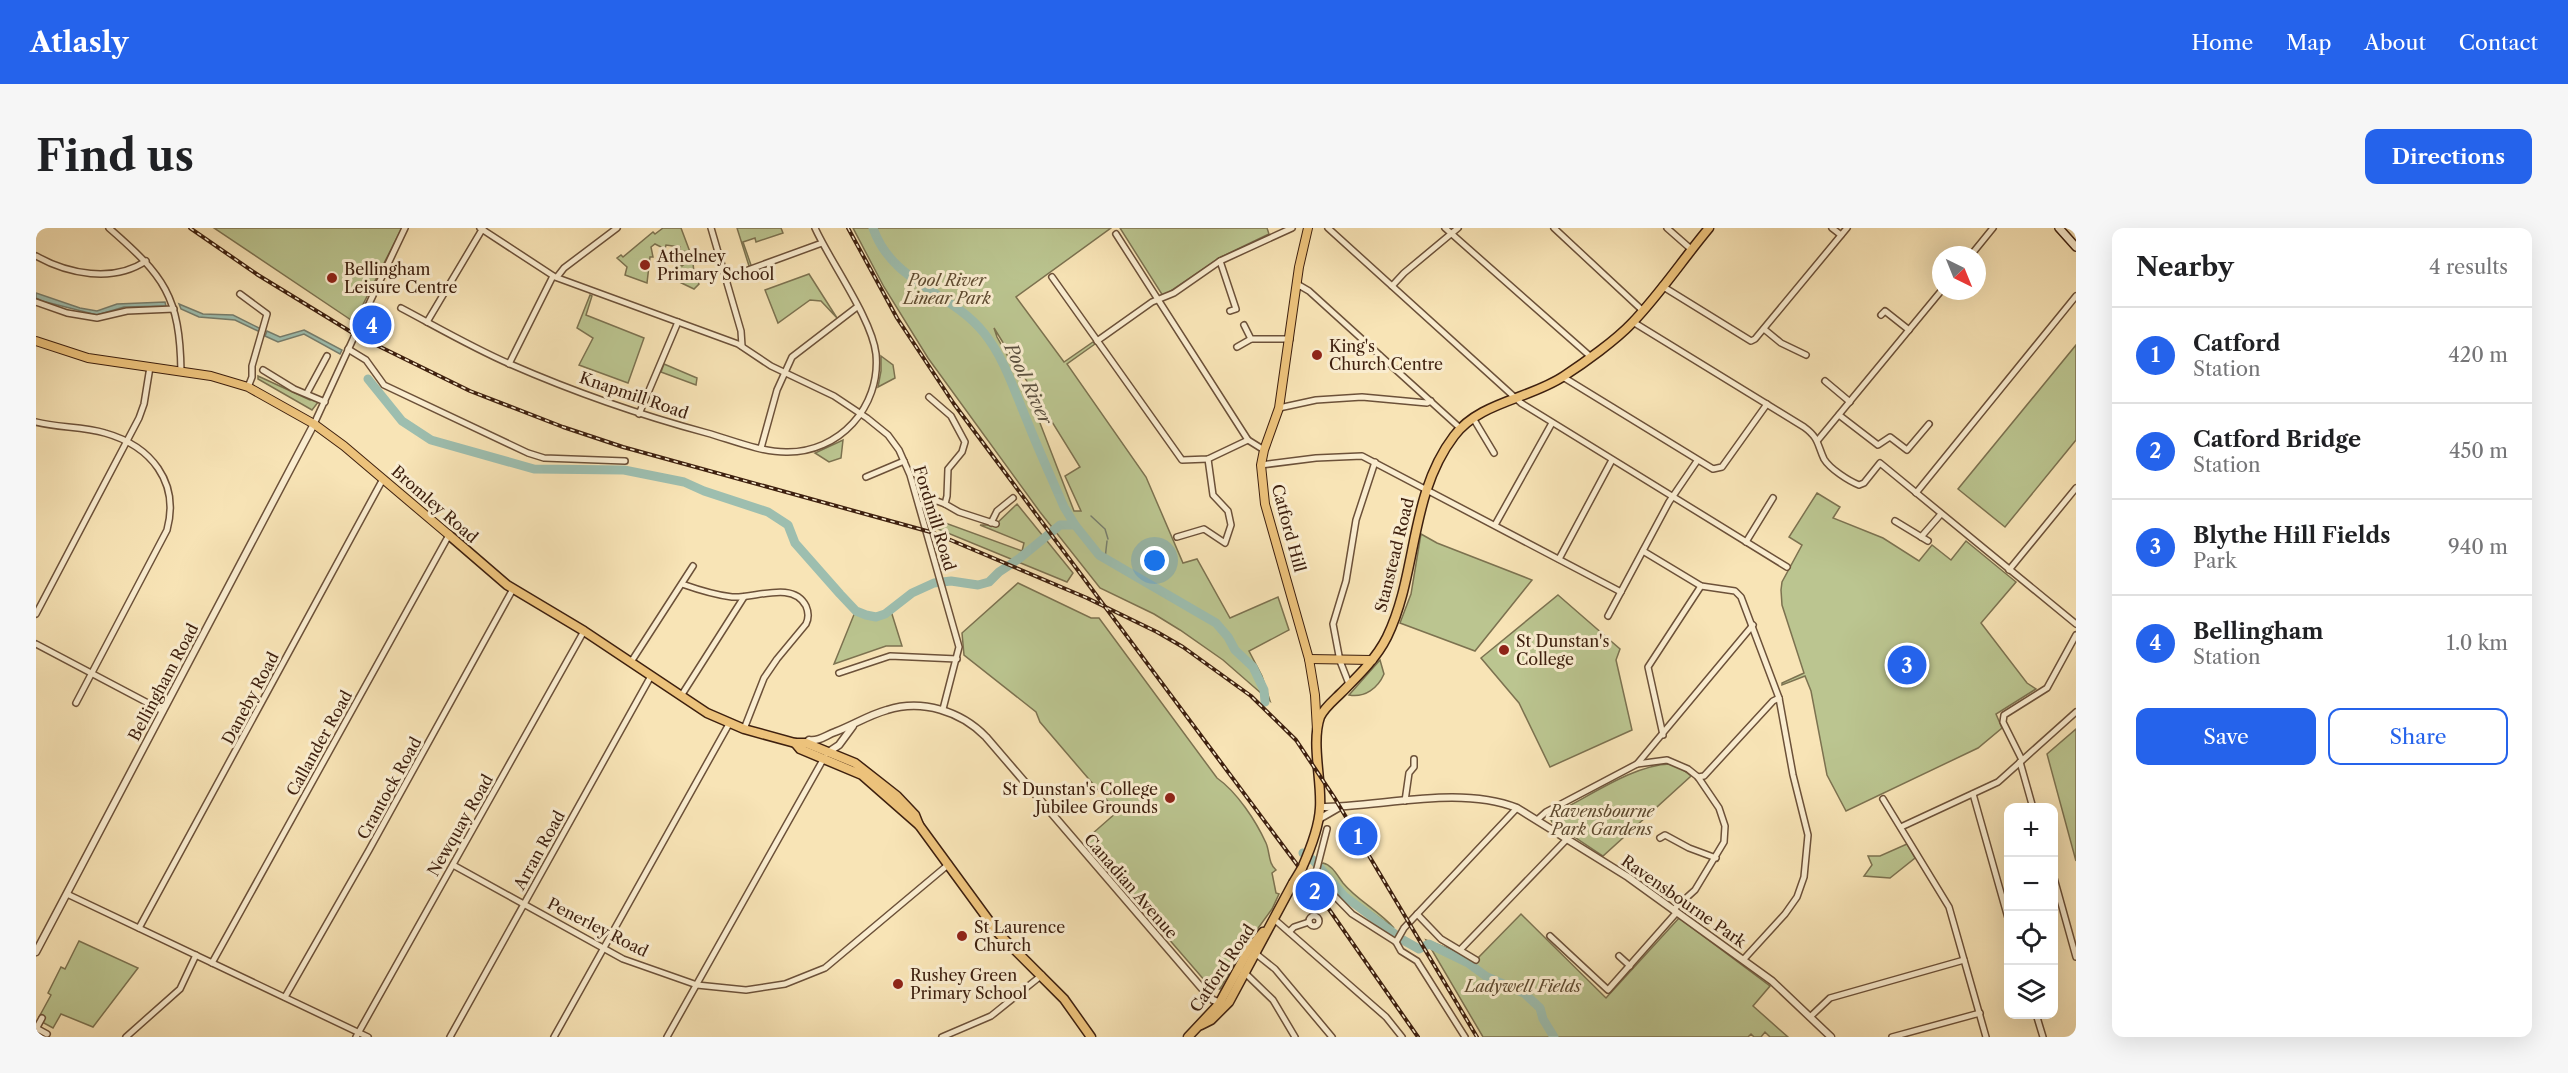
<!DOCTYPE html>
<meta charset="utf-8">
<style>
:root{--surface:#fff;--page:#f6f6f6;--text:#202124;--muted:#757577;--line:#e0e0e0;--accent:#2563eb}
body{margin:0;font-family:"Libre Caslon Text",serif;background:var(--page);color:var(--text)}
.controls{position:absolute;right:18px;bottom:18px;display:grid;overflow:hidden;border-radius:12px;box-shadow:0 6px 24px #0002}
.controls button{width:54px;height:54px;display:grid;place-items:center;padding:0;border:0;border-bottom:2px solid var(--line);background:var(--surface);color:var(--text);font:30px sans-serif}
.compass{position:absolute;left:1896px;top:18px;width:54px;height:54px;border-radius:50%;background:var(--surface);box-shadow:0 6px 24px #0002;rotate:137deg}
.you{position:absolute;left:1119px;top:333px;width:21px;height:21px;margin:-15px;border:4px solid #fff;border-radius:50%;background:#1a73e8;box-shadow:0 0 0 9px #1a73e833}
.badge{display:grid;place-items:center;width:39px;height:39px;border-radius:50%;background:var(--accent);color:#fff;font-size:20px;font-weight:700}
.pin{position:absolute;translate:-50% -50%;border:3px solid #fff;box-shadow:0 2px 6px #0006}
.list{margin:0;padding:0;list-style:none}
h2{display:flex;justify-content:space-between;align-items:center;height:78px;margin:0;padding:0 24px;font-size:26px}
h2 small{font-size:20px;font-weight:400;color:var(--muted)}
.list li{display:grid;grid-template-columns:39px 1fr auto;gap:18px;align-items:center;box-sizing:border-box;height:96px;padding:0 24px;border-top:2px solid var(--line)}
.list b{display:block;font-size:22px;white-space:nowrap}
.list p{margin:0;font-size:20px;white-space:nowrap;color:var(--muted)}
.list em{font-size:20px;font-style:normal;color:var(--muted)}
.actions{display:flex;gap:12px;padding:18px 24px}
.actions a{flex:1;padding:14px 0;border:2px solid var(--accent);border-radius:12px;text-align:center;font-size:21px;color:var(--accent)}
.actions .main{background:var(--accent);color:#fff}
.icon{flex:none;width:33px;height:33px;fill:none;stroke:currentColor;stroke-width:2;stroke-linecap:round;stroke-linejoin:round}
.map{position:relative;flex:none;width:2040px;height:809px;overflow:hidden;border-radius:12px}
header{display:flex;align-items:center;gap:36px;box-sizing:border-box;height:84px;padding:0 30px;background:var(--accent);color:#fff}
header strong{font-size:28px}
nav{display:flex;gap:33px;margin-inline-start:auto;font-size:21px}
.intro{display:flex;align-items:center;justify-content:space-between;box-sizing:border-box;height:144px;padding:0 36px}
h1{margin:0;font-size:42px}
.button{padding:15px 27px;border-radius:12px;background:var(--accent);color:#fff;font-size:21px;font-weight:700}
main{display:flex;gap:36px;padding:0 36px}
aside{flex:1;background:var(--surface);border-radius:12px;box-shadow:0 6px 24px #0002}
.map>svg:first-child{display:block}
.green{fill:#bbc590;stroke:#7c7250;stroke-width:1.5;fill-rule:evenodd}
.water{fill:#9dbeaf;stroke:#777f6f;stroke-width:1.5}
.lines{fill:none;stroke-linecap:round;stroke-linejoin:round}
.stream{stroke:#777f6f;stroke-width:1.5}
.river{stroke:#9dbeaf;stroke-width:9}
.minor-casing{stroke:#6c5139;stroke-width:8}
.tertiary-casing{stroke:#6c5139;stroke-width:9}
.secondary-casing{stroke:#3e200f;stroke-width:10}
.primary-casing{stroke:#3e200f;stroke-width:10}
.trunk-casing{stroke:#3e200f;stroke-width:11}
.minor{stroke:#faedd0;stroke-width:5}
.tertiary{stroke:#faedd0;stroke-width:6}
.secondary{stroke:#faedd0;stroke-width:7}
.primary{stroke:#ecc27b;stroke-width:8}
.trunk{stroke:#ecc27b;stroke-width:8}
.rail-casing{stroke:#3e200f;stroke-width:4}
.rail{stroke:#faedd0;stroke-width:1.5;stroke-dasharray:4.5;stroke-linecap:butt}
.minor-bridge-casing{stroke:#6c5139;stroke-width:8;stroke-linecap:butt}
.trunk-bridge-casing{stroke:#3e200f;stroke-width:11;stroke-linecap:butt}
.minor-bridge{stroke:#faedd0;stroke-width:5}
.trunk-bridge{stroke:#ecc27b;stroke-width:8}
.poi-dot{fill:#8f2418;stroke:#faedd0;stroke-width:2}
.labels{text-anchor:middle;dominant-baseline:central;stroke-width:6;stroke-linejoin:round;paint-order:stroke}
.poi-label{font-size:16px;fill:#3e200f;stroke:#faedd0;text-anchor:start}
.park-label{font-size:16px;font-style:italic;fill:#5d492f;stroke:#faedd0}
.street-label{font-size:16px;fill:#3e200f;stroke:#faedd0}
.water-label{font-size:18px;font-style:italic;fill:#5a4f3f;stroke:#faedd0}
</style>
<header>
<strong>Atlasly</strong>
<nav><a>Home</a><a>Map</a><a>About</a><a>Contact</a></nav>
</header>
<div class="intro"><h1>Find us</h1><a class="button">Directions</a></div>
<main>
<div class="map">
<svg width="2040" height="809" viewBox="0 0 2040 809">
<rect width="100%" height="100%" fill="#f8e4b6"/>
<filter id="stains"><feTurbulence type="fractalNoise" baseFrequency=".00333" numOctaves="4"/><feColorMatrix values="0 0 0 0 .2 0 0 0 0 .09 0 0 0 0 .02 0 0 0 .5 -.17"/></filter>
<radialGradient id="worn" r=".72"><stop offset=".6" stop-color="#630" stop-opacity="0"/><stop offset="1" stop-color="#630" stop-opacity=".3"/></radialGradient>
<g class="green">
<path d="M178 0H366L318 94Z"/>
<path d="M627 0H645L654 24 644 23V19L630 17 629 21 619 16 615 19 617 29H614L611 55 589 47 591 39 581 30 585 27 587 29 617 4 619 6Z"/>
<path d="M701 0H745L747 5 720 14 719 10 707 14 715 37 713 38Z"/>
<path d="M817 0H1075L980 69 1028 134 1057 114 1059 116 1031 136 1110 249 1147 335 1161 331 1194 390 1242 369 1253 402 1213 423 1226 448 1234 473 1187 432 1144 402 1118 386 1064 360 1004 284 892 130 848 59ZM958 100 1044 239 1029 248 1045 283H1038L992 164 961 109Z"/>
<path d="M1084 0H1231L1233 6 1185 29 1127 68Z"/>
<path d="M651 34 657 35 658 45 663 56 658 61 629 47 644 36 646 38Z"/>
<path d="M773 46 801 90 785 73 774 72 742 95 729 62Z"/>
<path d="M554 67 556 68 550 87 608 110 592 155 543 137 557 110 541 100Z"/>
<path d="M2040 117V212L1969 299 1922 261Z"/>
<path d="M845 128 857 137 859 150 842 159 845 143Z"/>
<path d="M628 136 661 150 660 157 625 144Z"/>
<path d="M222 148 274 172 276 168 283 173 276 182 222 151Z"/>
<path d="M807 212 805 230 793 234 779 225Z"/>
<path d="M1781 265 1804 279 1797 290 1847 310 1883 333 1896 317 1915 332 1930 313 1980 354 1945 395 1991 455 2000 461 1960 486 1966 500 1942 520 1810 583 1791 547 1775 463 1769 448 1746 457V455L1768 445 1746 377 1745 362 1746 354 1766 317 1753 309Z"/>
<path d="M981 276 1037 345 1031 354 897 299 896 296 904 293 986 323 988 315 944 297H959Z"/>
<path d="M1385 306 1401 315 1496 352 1439 423 1364 395 1375 366Z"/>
<path d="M982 355 1055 390H1063L1181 550C1201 564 1220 593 1230 615 1234 624 1232 635 1240 642L1236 645 1240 665 1243 666 1236 681 1204 725 1184 761H1176L1048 613 1081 584 1004 494 1000 484 928 427 926 405Z"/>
<path d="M1522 367 1584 421 1580 432 1596 502 1514 539 1483 475 1445 430Z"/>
<path d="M855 383 866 418H850L798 436 819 384C832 392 843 392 855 383Z"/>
<path d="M1344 432 1348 446C1342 460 1329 470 1313 467Z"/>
<path d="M2040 501V633L2011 526Z"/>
<path d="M1634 536 1642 538 1655 548 1567 628 1516 594 1513 588C1549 572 1595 537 1634 536Z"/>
<path d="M1871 616 1879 630 1854 650 1828 648 1836 637 1832 628H1844Z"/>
<path d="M1287 635C1296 637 1301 647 1307 655 1321 672 1343 683 1358 700L1312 668 1285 639Z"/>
<path d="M1485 686 1570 770 1643 690 1734 758 1717 778 1752 809H1734L1729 804 1725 809H1718L1715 806 1712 809H1447L1390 712 1411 720 1437 735Z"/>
<path d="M43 713 102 740 57 799 25 786 17 800 6 794 8 791 3 789 15 767 12 765 25 739 29 741Z"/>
</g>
<g class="water">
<path d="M0 65 44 80 61 83 81 76 129 74 130 78 88 79 61 87 6 73 0 70Z"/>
<path d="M143 76 167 86 197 87 225 101 224 104 199 92 163 89 145 81Z"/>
<path d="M268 102 306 122 304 126 268 106 242 114 229 108 231 103 244 109Z"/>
</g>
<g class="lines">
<g class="stream">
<path d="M1055 288 1069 301 1072 311"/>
<path d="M1069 331 1071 313"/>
</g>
<g class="river">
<path d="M837 0C856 55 914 63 948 105 969 131 979 165 992 195 1003 223 1016 251 1028 279L1039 297"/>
<path d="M332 151 366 193 395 212 498 241 588 242 648 254 668 263 732 284 752 297 759 315 804 366 820 383 830 387 840 389 849 386 876 365 898 355 915 353 942 357 953 354 963 344 984 330 1024 297H1039L1063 327 1180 395 1192 409 1199 422 1217 439 1228 462 1229 474"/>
<path d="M1267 625 1278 633 1308 668 1367 712 1383 721 1393 716 1432 735 1451 749 1488 765 1504 780 1507 791 1518 809"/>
</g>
<g class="minor-casing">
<g id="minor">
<path d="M73 0C128 48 144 68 145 144"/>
<path d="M444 0 519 49 702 116 735 138 798 168 831 190 852 207 863 222 874 247 923 419 907 481"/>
<path d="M675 0 705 103 706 118"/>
<path d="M1292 0 1485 175 1751 339"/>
<path d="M1409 0 1555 129"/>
<path d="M1518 0 1606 82"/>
<path d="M1631 0 1656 22"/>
<path d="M1796 0 1805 7"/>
<path d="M1080 6 1212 212 1228 222"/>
<path d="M1935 27 1957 0"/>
<path d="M0 28C32 46 77 55 110 33"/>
<path d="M1184 33 1200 81 1194 83"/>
<path d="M521 49 528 40 581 0"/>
<path d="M1016 49 1146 232 1172 231 1212 212"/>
<path d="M690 50 786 15"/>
<path d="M1261 56 1273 63 1424 200"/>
<path d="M1356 58 1368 45 1422 0"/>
<path d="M1626 58 1715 113 1719 111 1811 0"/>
<path d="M204 66 231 86 216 138V149L212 159"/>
<path d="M0 74 31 85 61 90 91 83 138 81"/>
<path d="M365 80C401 99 437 120 474 136 538 164 604 187 671 205 696 212 724 224 750 224 803 225 845 179 840 126 836 91 795 35 779 0"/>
<path d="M1845 87 1849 83 1873 102"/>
<path d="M391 94 447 0"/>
<path d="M1597 94 1768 199C1783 210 1781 216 1788 231 1794 241 1813 253 1823 257L1828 255 1844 235 2040 396"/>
<path d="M1208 97 1215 111H1254"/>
<path d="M322 99 369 0"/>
<path d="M1728 101 1745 115 1770 127"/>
<path d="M1061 113 1116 74 1138 65 1184 33 1256 0"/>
<path d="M1201 119 1215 111"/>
<path d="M312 121 330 132 348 157 492 225 508 230 589 233"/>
<path d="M473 136 517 48"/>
<path d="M227 142 258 161 289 174"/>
<path d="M1527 149 1677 241 1686 239 1731 176"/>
<path d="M1789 153 1814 174"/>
<path d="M271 165 291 128"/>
<path d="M893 169 915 188 929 214 926 224 912 241 911 268 909 276 923 284 960 296"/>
<path d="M1243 180 1280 172 1326 169 1391 175 1395 173"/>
<path d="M603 186 642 94"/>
<path d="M1803 187 1842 217 1854 209 1871 222 1893 196"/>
<path d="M1437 190 1458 225"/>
<path d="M0 194C22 200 47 198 69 205 115 218 144 254 131 302L40 475"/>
<path d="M278 196 318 109"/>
<path d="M1782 212 1905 63"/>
<path d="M725 220 741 162 756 129 821 79"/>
<path d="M1225 237 1280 230 1326 228 1585 364"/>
<path d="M830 249 868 233"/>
<path d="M1880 265 2040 68"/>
<path d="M883 277 901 273 909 276"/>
<path d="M1859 293 1892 313"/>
<path d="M955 295 961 283 977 270"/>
<path d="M1459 297 1516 195"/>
<path d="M1141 309 1168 301 1189 315 1195 297 1192 283 1177 267 1172 231"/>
<path d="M1885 309 1905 286"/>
<path d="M1710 314 1737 270"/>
<path d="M1607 323 1665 358 1699 363 1705 369 1743 470 1757 547 1772 607 1768 649 1761 669 1749 686 1707 732"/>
<path d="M1523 331 1576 232"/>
<path d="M1973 342 2040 260"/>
<path d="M646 356C663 362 679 367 696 369 718 371 757 352 770 378 773 385 773 390 770 396L741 431 728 450 708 501"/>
<path d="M0 386 103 190 108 176 114 139"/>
<path d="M1572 388 1633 274 1661 233"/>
<path d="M0 416 127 483"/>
<path d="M595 434 657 338"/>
<path d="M803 445 854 428 921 431"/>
<path d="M1313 456 1304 433 1297 396 1310 353 1320 292 1339 234"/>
<path d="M645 468 708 369"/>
<path d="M1627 507 1612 439 1665 358"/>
<path d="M1986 532 1967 494 1968 487 2011 460 2040 407"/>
<path d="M1984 534 1997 580"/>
<path d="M1601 536 1717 397"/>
<path d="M1662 549 1668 548 1737 473 1743 470"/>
<path d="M1937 566 1972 690"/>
<path d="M1847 571 1913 679 1950 809"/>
<path d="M1369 573 1373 545 1378 539V531"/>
<path d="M1501 592 1510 584 1601 536 1631 532 1652 541 1662 549 1683 580 1689 598 1688 614 1659 662 1637 682"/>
<path d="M1865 599 1962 554 2040 484"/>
<path d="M1291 601 1279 648 1316 686 1360 714 1365 723 1381 733 1429 809"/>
<path d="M1624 610 1629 607 1653 620 1680 630"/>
<path d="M417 637 587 731 661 757 710 762 749 756 789 740 913 636"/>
<path d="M2018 650 2040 729"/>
<path d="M31 666 332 809"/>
<path d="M1381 686 1405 711 1440 732"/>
<circle cx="1278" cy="693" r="5"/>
<path d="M1238 691 1350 789 1366 809"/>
<path d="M103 700 347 251"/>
<path d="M1253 704 1258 699 1273 694"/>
<path d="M1514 708 1572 762 1641 684"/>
<path d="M1360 714 1368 700 1481 580"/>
<path d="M1425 721 1532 610"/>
<path d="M1219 725 1239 741 1296 809"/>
<path d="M1583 728 1594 738"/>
<path d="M176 735 413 307"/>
<path d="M1207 743 1237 772 1259 809"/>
<path d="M249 769 333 622 477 361"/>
<path d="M2000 786 2007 809"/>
<path d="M1774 789 1794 770 1928 732"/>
<path d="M0 800 11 806"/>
<path d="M0 801 6 790"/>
<path d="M90 809 144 761 160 727"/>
<path d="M320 809 548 403"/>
<path d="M414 809 615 448"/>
<path d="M518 809 693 496"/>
<path d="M631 809 788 530"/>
<path d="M906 809 955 788 1006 747"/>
<path d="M1856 809 1944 785"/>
</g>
</g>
<g class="tertiary-casing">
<g id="tertiary">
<path d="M770 515 773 512C783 514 790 507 799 504 817 497 833 487 851 482 886 471 925 483 950 509L1170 765 1177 772 1185 775"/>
<path d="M791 525 803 517 817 498"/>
<path d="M1285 579C1346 579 1422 557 1481 580L1592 649 1736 753 1795 809"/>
<path d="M1283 591 1302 580"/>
<path d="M0 724 278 196"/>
</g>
</g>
<g class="secondary-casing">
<path id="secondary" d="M2023 0 2040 19"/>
</g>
<g class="primary-casing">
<g id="primary">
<path d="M1272 0 1263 39 1243 180 1228 222 1225 237 1229 276 1273 431 1279 467 1281 502"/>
<path d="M0 113 52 130 175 148 212 159 278 196 308 218 413 307"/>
<path d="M1273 431 1336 432"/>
</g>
</g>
<g class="trunk-casing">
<g id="trunk">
<path d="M413 307 471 357 548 403 671 485 708 501 759 515H770L819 535 861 568 879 587 883 597"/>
<path d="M759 515 764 521 826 547 883 597 962 705 1028 771 1055 809"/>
<path d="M1266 640C1274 622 1283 600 1284 580 1286 553 1275 515 1284 489 1288 480 1298 472 1305 465 1322 448 1340 431 1351 409 1382 345 1373 267 1418 208 1443 174 1494 171 1528 148 1548 135 1580 112 1596 95 1624 66 1647 31 1673 0"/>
<path d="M1165 797 1175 792 1193 774 1257 655"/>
<path d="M1152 809 1183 776 1213 721 1227 704"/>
</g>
</g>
<use href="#minor" class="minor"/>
<use href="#tertiary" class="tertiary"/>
<use href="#secondary" class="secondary"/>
<use href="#primary" class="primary"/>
<use href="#trunk" class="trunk"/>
<g class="rail-casing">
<g id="rail">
<path d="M154 0 222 47 320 107 434 163 527 199 587 219 898 305 1051 370 1121 404 1147 419 1215 468 1260 512 1298 569 1441 809"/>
<path d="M812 0 861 90 918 176 1274 654 1382 809"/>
</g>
</g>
<use href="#rail" class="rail"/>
<g class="minor-bridge-casing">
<path id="minor-bridge" d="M318 109 322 99"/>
</g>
<g class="trunk-bridge-casing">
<path id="trunk-bridge" d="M1257 655 1266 640"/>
</g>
<use href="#minor-bridge" class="minor-bridge"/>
<use href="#trunk-bridge" class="trunk-bridge"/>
</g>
<g class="poi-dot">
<circle cx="609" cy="37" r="6"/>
<circle cx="296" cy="50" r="6"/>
<circle cx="1281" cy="127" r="6"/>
<circle cx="1468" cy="422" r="6"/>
<circle cx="1134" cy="570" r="6"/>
<circle cx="926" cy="708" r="6"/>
<circle cx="862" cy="756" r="6"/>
</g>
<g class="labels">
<g class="poi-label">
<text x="621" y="28">Athelney<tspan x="621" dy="18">Primary School</tspan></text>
<text x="308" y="41">Bellingham<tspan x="308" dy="18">Leisure Centre</tspan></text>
<text x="1293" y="118">King's<tspan x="1293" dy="18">Church Centre</tspan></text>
<text x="1480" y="413">St Dunstan's<tspan x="1480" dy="18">College</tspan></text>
<text x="1122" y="561" text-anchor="end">St Dunstan's College<tspan x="1122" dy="18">Jubilee Grounds</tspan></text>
<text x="938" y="699">St Laurence<tspan x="938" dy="18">Church</tspan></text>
<text x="874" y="747">Rushey Green<tspan x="874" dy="18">Primary School</tspan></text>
</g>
<g class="park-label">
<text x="911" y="52">Pool River<tspan x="911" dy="18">Linear Park</tspan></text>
<text x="1566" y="583">Ravensbourne<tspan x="1566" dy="18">Park Gardens</tspan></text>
<text x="1487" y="758">Ladywell Fields</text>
</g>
<g class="street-label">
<text transform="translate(598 167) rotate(19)">Knapmill Road</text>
<text transform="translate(399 276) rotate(41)">Bromley Road</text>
<text transform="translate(899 290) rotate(73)">Fordmill Road</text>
<text transform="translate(1253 300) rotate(75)">Catford Hill</text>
<text transform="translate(1358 327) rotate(-76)">Stanstead Road</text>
<text transform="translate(127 454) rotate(-62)">Bellingham Road</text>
<text transform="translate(214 470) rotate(-62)">Daneby Road</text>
<text transform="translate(283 515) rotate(-61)">Callander Road</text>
<text transform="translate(353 560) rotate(-61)">Crantock Road</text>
<text transform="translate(424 597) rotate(-60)">Newquay Road</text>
<text transform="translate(503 622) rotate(-61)">Arran Road</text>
<text transform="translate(1095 658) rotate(49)">Canadian Avenue</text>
<text transform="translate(1648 673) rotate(35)">Ravensbourne Park</text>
<text transform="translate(562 699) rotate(27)">Penerley Road</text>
<text transform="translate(1186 740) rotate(-56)">Catford Road</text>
</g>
<g class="water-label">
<text transform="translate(992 156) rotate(65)">Pool River</text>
</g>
</g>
<rect width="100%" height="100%" filter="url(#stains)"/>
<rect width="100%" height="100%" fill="url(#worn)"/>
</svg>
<div class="controls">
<button>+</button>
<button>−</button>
<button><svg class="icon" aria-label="locate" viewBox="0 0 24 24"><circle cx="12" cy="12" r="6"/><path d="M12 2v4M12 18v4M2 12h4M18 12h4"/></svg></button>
<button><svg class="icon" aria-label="layers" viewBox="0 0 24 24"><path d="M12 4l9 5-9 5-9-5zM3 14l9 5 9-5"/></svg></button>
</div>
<svg class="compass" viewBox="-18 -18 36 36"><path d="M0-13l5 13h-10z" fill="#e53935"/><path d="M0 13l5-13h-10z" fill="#757577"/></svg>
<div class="you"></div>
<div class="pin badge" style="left:1322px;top:608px">1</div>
<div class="pin badge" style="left:1279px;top:663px">2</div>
<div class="pin badge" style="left:1871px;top:437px">3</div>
<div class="pin badge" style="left:336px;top:97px">4</div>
</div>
<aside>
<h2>Nearby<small>4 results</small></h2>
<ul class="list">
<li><span class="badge">1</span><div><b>Catford</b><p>Station</p></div><em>420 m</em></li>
<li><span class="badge">2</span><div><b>Catford Bridge</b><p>Station</p></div><em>450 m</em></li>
<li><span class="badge">3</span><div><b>Blythe Hill Fields</b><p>Park</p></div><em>940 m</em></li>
<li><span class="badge">4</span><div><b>Bellingham</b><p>Station</p></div><em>1.0 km</em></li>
</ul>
<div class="actions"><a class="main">Save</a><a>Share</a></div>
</aside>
</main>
